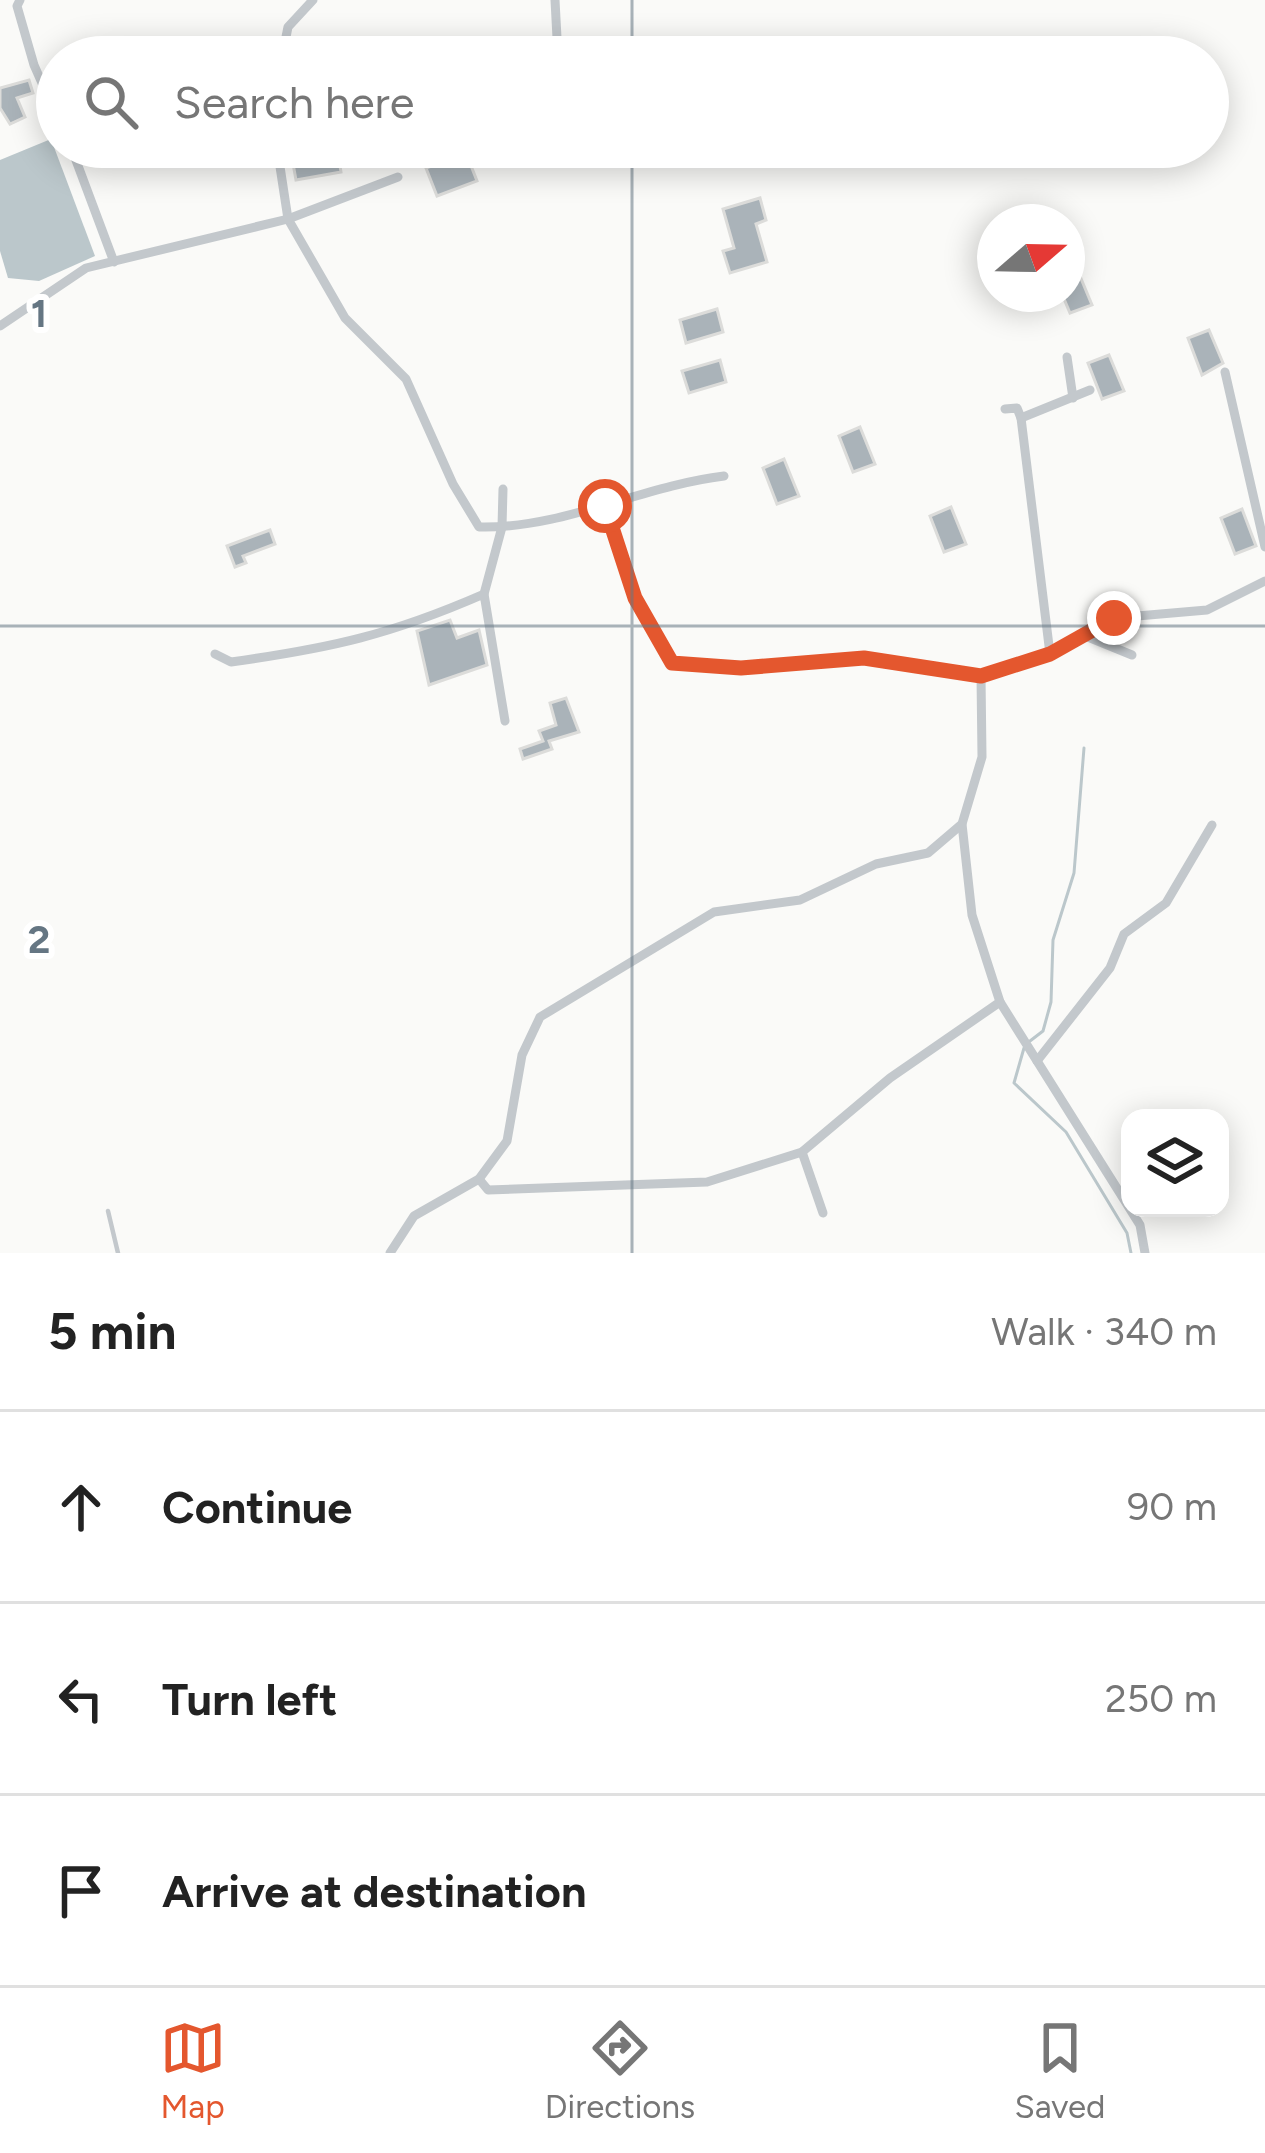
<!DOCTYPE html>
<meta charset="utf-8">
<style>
:root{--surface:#fff;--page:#f6f6f6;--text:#222;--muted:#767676;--line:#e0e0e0;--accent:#e4572e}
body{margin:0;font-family:Figtree,sans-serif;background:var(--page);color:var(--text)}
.controls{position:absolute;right:36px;bottom:36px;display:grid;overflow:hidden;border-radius:24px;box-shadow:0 6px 30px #0003}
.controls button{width:108px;height:108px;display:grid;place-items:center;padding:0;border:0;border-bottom:3px solid var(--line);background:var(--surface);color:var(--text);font:60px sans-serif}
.compass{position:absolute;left:977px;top:204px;width:108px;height:108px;border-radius:50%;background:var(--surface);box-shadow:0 6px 30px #0003;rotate:70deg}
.stop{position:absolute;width:36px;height:36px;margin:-27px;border:9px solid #e4572e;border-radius:50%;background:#fff}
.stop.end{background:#e4572e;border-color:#fff;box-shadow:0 3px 12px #0008}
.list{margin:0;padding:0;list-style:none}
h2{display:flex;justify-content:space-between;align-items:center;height:156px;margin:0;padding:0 48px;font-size:51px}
h2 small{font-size:39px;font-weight:400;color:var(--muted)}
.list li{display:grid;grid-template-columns:78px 1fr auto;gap:36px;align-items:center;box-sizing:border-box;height:192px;padding:0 48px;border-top:3px solid var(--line)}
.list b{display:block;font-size:45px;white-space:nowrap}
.list em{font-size:39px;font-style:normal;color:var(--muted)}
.icon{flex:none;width:66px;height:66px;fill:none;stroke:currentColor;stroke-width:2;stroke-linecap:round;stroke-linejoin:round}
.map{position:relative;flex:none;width:1265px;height:1253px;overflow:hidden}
.search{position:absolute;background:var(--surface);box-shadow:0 6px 30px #0003;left:36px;right:36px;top:36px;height:132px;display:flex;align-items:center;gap:30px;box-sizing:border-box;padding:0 42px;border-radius:66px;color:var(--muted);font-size:45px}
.sheet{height:732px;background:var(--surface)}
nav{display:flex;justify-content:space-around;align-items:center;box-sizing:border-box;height:168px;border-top:3px solid var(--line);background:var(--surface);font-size:33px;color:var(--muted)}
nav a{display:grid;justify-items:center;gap:6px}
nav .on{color:var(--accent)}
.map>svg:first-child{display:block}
.water{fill:#bbc7cb}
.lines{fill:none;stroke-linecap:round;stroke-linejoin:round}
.stream{stroke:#bbc7cb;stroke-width:3}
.building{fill:#aab3b9;stroke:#dcdcda;stroke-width:3}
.service{stroke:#c3c8cc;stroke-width:4.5}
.minor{stroke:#c3c8cc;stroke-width:9}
.route{stroke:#e4572e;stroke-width:15}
.grid{fill:none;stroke:#657683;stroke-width:3;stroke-opacity:0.55}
.grid-label{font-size:39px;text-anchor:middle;font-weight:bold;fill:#657683;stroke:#fff;stroke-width:12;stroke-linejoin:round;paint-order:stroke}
</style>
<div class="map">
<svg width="1265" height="1253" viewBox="0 0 1265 1253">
<rect width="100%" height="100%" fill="#fafaf8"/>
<path class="water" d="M51 139 95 256 39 281 8 278 0 251V160Z"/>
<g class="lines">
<g class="stream">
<path d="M1030 1041 1043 1031 1051 1002 1053 940 1074 873 1084 748"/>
<path d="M1024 1048 1014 1083 1066 1132 1127 1233 1131 1253"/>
</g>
</g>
<g class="building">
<path d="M29 80 33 93 17 98 25 117 10 124 0 108V88Z"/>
<path d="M290 147H337L341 172 296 180Z"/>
<path d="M466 153 477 181 437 196 426 168Z"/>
<path d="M760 198 766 220 756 224 767 262 730 273 723 251 734 248 723 209Z"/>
<path d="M1077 269 1092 305 1070 313 1062 294H1067V273Z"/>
<path d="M717 309 723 332 686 343 680 320Z"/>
<path d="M1209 330 1223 363 1202 375 1188 338Z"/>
<path d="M1109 355 1124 391 1102 399 1088 363Z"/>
<path d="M720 360 726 382 689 393 682 371Z"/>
<path d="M860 427 875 464 853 472 839 436Z"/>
<path d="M784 459 799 496 777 504 763 468Z"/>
<path d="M951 507 966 544 944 552 930 516Z"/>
<path d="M1242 509 1256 546 1235 554 1221 518Z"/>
<path d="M270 530 275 544 243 556 246 563 235 567 227 546Z"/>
<path d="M450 620 457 638 479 630 487 665 429 685 417 631Z"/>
<path d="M566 698 579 732 549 741 552 749 523 759 520 749 543 741 539 731 556 725 550 703Z"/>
</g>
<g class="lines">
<path class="service" d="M108 1211 118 1253"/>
<g class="minor">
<path d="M20 0 17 6 34 65 57 117"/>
<path d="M555 0 558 57"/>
<path d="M282 57 288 27 313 0"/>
<path d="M71 147 114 262"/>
<path d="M398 177 288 219 345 318 406 379 453 484 479 527C563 529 641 486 724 476"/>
<path d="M0 326 86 268 288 219 277 147"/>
<path d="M1067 357 1073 398"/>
<path d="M1225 372 1265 547"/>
<path d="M1005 409 1017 408 1021 418"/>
<path d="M605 506 635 597 672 663 741 668 864 659 981 676 1050 654 1114 618 1207 610 1265 581"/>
<path d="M484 594 502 527 503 489"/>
<path d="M1083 635 1132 655"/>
<path d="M215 654 231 662C331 648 390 635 484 594L505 721"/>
<path d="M1050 654 1021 418 1090 390"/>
<path d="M1000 1002 1140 1225 1145 1253"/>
<path d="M1037 1061 1110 968 1124 934 1166 903 1212 825"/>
<path d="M802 1152 823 1213"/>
<path d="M479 1179 488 1190 707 1182 802 1152 890 1078 1000 1002 972 915 962 824 982 757 981 676"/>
<path d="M390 1253 414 1216 479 1179 507 1141 522 1055 540 1017 714 912 800 900 876 864 928 853 962 824"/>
</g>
</g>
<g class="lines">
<path class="route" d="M605 506 635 598 672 663 741 668 864 658 981 676 1050 654 1114 618"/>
</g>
<path class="grid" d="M632 0V57M632 147V1253M0 626H1265"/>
<g class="grid-label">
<text x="39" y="327">1</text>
<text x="39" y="953">2</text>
</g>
</svg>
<div class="controls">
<button><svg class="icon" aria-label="layers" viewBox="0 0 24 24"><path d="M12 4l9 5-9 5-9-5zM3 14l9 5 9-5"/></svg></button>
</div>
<svg class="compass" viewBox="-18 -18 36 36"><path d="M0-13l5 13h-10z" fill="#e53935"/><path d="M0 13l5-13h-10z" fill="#767676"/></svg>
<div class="stop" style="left:605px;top:506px"></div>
<div class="stop end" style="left:1114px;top:618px"></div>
<div class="search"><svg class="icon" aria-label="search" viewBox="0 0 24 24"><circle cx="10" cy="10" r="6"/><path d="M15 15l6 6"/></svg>Search here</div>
</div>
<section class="sheet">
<h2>5 min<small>Walk · 340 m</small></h2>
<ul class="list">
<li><svg class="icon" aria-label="ahead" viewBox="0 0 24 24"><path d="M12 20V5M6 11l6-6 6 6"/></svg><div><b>Continue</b></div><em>90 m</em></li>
<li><svg class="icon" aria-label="left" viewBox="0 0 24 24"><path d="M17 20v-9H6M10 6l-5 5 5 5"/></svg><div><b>Turn left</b></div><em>250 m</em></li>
<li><svg class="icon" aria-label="arrive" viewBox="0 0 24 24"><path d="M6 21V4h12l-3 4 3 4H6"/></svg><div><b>Arrive at destination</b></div></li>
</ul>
</section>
<nav>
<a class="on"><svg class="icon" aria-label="map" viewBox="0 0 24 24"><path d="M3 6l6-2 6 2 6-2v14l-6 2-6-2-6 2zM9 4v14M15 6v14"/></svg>Map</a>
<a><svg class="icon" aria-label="directions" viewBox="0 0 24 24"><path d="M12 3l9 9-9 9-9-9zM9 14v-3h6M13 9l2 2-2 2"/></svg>Directions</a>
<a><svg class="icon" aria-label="saved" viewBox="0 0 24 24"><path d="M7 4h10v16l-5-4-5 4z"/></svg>Saved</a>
</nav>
